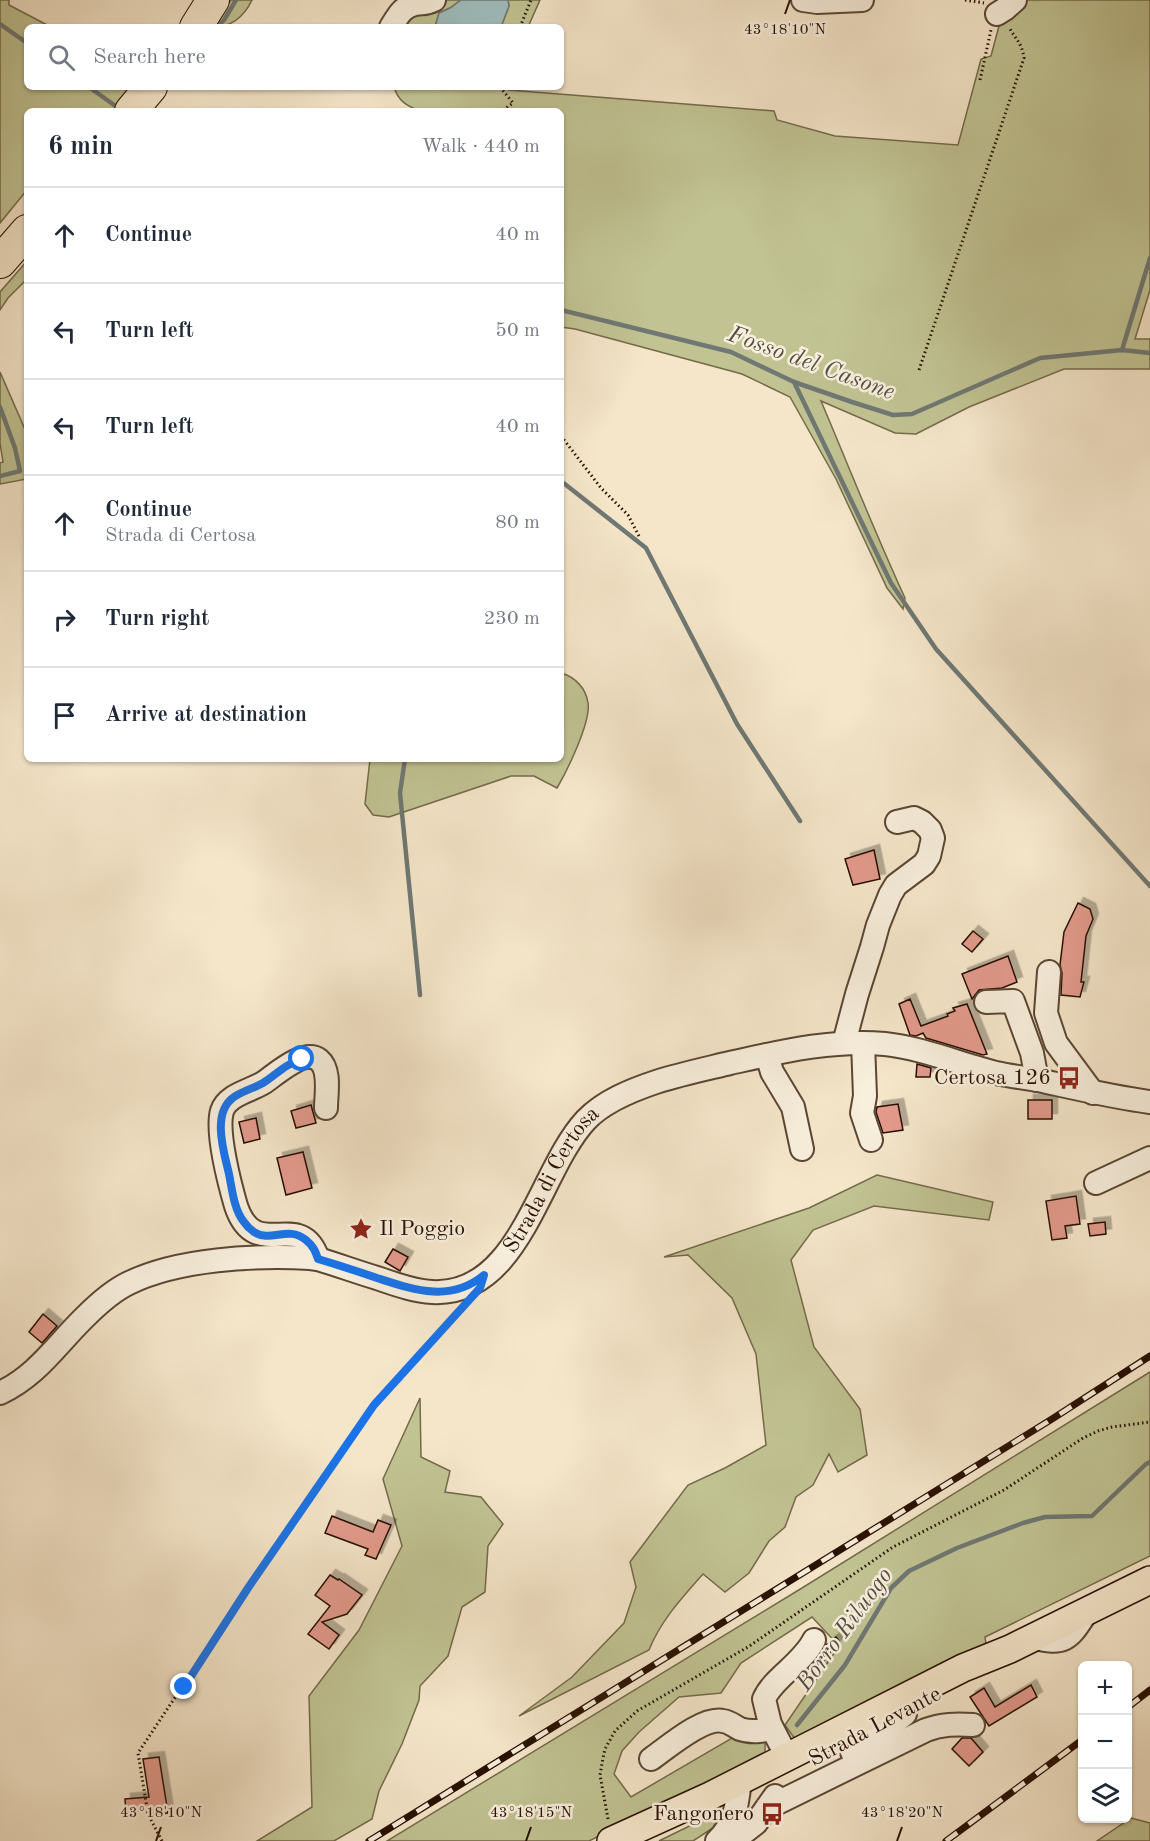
<!DOCTYPE html>
<meta charset="utf-8">
<style>
:root{--surface:#fff;--page:#f6f6f7;--text:#1f2937;--muted:#747a83;--line:#e0e1e3}
body{margin:0;font-family:"Old Standard TT",serif;background:var(--page);color:var(--text)}
.controls{position:absolute;right:18px;bottom:18px;display:grid;overflow:hidden;border-radius:9px;box-shadow:0 2px 4px #0004}
.controls button{width:54px;height:54px;display:grid;place-items:center;padding:0;border:0;border-bottom:2px solid var(--line);background:var(--surface);color:var(--text);font:30px sans-serif}
.stop{position:absolute;width:18px;height:18px;margin:-14px;border:4px solid #1a73e8;border-radius:50%;background:#fff}
.stop.end{background:#1a73e8;border-color:#fff;box-shadow:0 2px 6px #0008}
.list{margin:0;padding:0;list-style:none}
h2{display:flex;justify-content:space-between;align-items:center;height:78px;margin:0;padding:0 24px;font-size:26px}
h2 small{font-size:20px;font-weight:400;color:var(--muted)}
.list li{display:grid;grid-template-columns:39px 1fr auto;gap:18px;align-items:center;box-sizing:border-box;height:96px;padding:0 24px;border-top:2px solid var(--line)}
.list b{display:block;font-size:22px;white-space:nowrap}
.list p{margin:0;font-size:20px;white-space:nowrap;color:var(--muted)}
.list em{font-size:20px;font-style:normal;color:var(--muted)}
.icon{flex:none;width:33px;height:33px;fill:none;stroke:currentColor;stroke-width:2;stroke-linecap:round;stroke-linejoin:round}
.map{position:relative;flex:none;width:1150px;height:1841px;overflow:hidden}
.search{position:absolute;background:var(--surface);box-shadow:0 2px 4px #0004;left:24px;top:24px;width:540px;height:66px;display:flex;align-items:center;gap:15px;box-sizing:border-box;padding:0 21px;border-radius:9px;color:var(--muted);font-size:22px}
.panel{position:absolute;background:var(--surface);box-shadow:0 2px 4px #0004;left:24px;top:108px;width:540px;height:654px;border-radius:9px}
.map>svg:first-child{display:block}
.green{fill:#c1c393;stroke:#746a4a;stroke-width:1.5}
.water{fill:#9fbebf;stroke:#6f7873;stroke-width:1.5}
.lines{fill:none;stroke-linecap:round;stroke-linejoin:round}
.stream{stroke:#6f7873;stroke-width:4.5}
.building{fill:#e39a8c;stroke:#281001;stroke-width:1.5;filter:url(#shadow)}
.minor-casing{stroke:#5b4633;stroke-width:26}
.major-casing{stroke:#281001;stroke-width:30}
.highway-casing{stroke:#281001;stroke-width:34}
.path{stroke:#281001;stroke-width:3;stroke-dasharray:1.5 3;stroke-linecap:butt}
.minor{stroke:#f8efdd;stroke-width:22}
.major{stroke:#f5e6ca;stroke-width:27}
.highway{stroke:#f5e6ca;stroke-width:32}
.rail-casing{stroke:#281001;stroke-width:7}
.rail{stroke:#f8efdd;stroke-width:4.5;stroke-dasharray:14;stroke-linecap:butt}
.route{stroke:#1a73e8;stroke-width:8}
.ticks{fill:none;stroke:#281001;stroke-width:2}
.labels{text-anchor:middle;dominant-baseline:central;stroke-width:5;stroke-linejoin:round;paint-order:stroke}
.poi-label{font-size:22px;fill:#281001;stroke:#f8efdd;text-anchor:end}
.street-label{font-size:22px;fill:#281001;stroke:#f8efdd}
.water-label{font-size:24px;font-style:italic;fill:#524d44;stroke:#f8efdd}
.ticks-label{font-size:15px;text-anchor:middle;fill:#281001;stroke:#f8efdd;stroke-width:5;stroke-linejoin:round;paint-order:stroke}
</style>
<div class="map">
<svg width="1150" height="1841" viewBox="0 0 1150 1841">
<defs>
<filter id="shadow"><feDropShadow dx="5.5" dy="-5.5" stdDeviation="0" flood-color="#0004"/></filter>
</defs>
<rect width="100%" height="100%" fill="#f5e6ca"/>
<filter id="stains"><feTurbulence type="fractalNoise" baseFrequency=".00333" numOctaves="4"/><feColorMatrix values="0 0 0 0 .2 0 0 0 0 .09 0 0 0 0 .02 0 0 0 .5 -.17"/></filter>
<radialGradient id="worn" r=".72"><stop offset=".6" stop-color="#630" stop-opacity="0"/><stop offset="1" stop-color="#630" stop-opacity=".3"/></radialGradient>
<g class="green">
<path d="M0 0H9V5L51 27H27V87H134L115 111H27V190L0 223Z"/>
<path d="M231 0H252C244 17 232 27 213 27Z"/>
<path d="M442 0H461L450 8 439 13 435 27H399L404 17Z"/>
<path d="M508 0H540L528 27H501L509 6Z"/>
<path d="M1025 0H1150V290L1135 339H1150V369H1064L969 407 916 434 895 433 821 401C849 467 875 533 905 598L903 609 887 588 836 479 790 397 742 374 575 329 561 327V111H420C407 106 398 101 394 87H510L509 90 774 111 777 120 835 136 958 145 981 59 991 56 999 26Z"/>
<path d="M27 261V279L8 298 0 310V292Z"/>
<path d="M0 372 27 434V479L0 484V463L3 462 0 443Z"/>
<path d="M561 673C575 677 586 688 588 703 591 722 567 771 557 788L534 776H511L389 817 373 815 365 804 370 759H561Z"/>
<path d="M877 1175 993 1202 989 1220 874 1206 813 1230 791 1260 814 1347 860 1409 867 1455 838 1472 829 1454 813 1485 796 1497 785 1527 769 1541 749 1573 725 1592 703 1574C682 1598 661 1620 649 1650L519 1716 572 1677 624 1623 636 1587 630 1562 688 1485 725 1468 766 1445 756 1354 732 1298 688 1255 664 1257 809 1208Z"/>
<path d="M1150 1372V1556L985 1637 986 1644 795 1739 785 1725 839 1646 812 1617 741 1663 721 1693 679 1697 639 1732 622 1751 614 1774 631 1797 744 1731 765 1741V1754L589 1841H387L802 1588Z"/>
<path d="M420 1398 421 1457 450 1471 445 1492 481 1497 503 1524 488 1546 485 1592 462 1607 448 1656 420 1686 419 1700 402 1744 379 1791 372 1819 334 1841H257L312 1807 309 1696 359 1630 402 1546 383 1479Z"/>
<path d="M726 1808 722 1822 693 1841H659Z"/>
<path d="M1131 1818 1150 1823V1841H1097Z"/>
</g>
<path class="water" d="M461 0H508L509 6 501 27H435L439 13 450 8Z"/>
<g class="lines">
<g class="stream">
<path d="M0 24 27 43"/>
<path d="M217 27 224 20 236 0"/>
<path d="M89 87 121 110"/>
<path d="M561 310 731 352 794 382 852 402 893 415 912 414 1040 358 1122 350 1150 353"/>
<path d="M1122 350 1150 258"/>
<path d="M794 382 891 583 936 649 1150 886"/>
<path d="M0 407 15 448 20 471 0 476"/>
<path d="M561 481 646 548 737 724 800 821"/>
<path d="M405 759 400 793 420 995"/>
<path d="M797 1725 845 1665 891 1588 909 1571 957 1548 1023 1523 1045 1517 1092 1516 1146 1464 1150 1462"/>
</g>
</g>
<g class="building">
<path d="M874 850 880 879 853 885 845 859Z"/>
<path d="M1078 903 1090 909 1093 919 1086 936 1081 982H1084L1080 997 1061 995 1062 973 1060 965 1064 932Z"/>
<path d="M973 931 983 939 972 952 962 944Z"/>
<path d="M1008 956 1017 982 1002 988 979 990 972 999 962 974Z"/>
<path d="M910 999 921 1026 948 1016 947 1014 955 1011 953 1008 967 1004 987 1054 983 1055 926 1038 923 1033 916 1036 910 1035 899 1004Z"/>
<path d="M917 1064 931 1068 930 1077H916Z"/>
<rect x="1028" y="1100" width="24" height="19"/>
<path d="M898 1104 903 1130 883 1133 876 1112 877 1107Z"/>
<path d="M311 1105 316 1123 296 1128 291 1111Z"/>
<path d="M256 1118 260 1139 244 1143 239 1122Z"/>
<path d="M303 1152 312 1188 286 1195 277 1158Z"/>
<path d="M1076 1196 1080 1224 1065 1226 1067 1238 1052 1240 1046 1201Z"/>
<path d="M1105 1222 1106 1234 1090 1236 1088 1224Z"/>
<path d="M393 1249 408 1257 400 1271 385 1262Z"/>
<path d="M43 1314 57 1326 42 1343 29 1332Z"/>
<path d="M332 1516 373 1532 378 1520 391 1525 376 1559 365 1555 368 1549 325 1533Z"/>
<path d="M330 1575 338 1580 339 1579 362 1595 347 1614 322 1622 339 1635 329 1649 308 1634 330 1606 315 1595Z"/>
<path d="M836 1637 839 1641 820 1665 822 1667 806 1680 802 1676 819 1657 826 1645Z"/>
<path d="M1031 1685 1037 1697 989 1726 970 1697 984 1688 995 1707Z"/>
<path d="M962 1738H971L983 1752 969 1766 952 1749Z"/>
<path d="M159 1757 168 1813 151 1815V1810L126 1812 125 1799 149 1797 143 1759Z"/>
</g>
<g class="lines">
<g class="minor-casing">
<g id="minor">
<path d="M803 0 817 2 862 0"/>
<path d="M997 14 1005 9 1015 0"/>
<path d="M391 27C398 16 402 7 415 4 424 2 424 5 434 0"/>
<path d="M1049 972 1046 1013 1056 1043 1093 1093"/>
<path d="M986 1002 1013 1001 1032 1053 1037 1080"/>
<path d="M844 1043 857 994 872 947 878 925 890 895 896 885 924 864 929 856 933 838 930 830 922 822 914 818 897 822"/>
<path d="M863 1043 865 1096 862 1113 871 1140"/>
<path d="M767 1055 772 1072 793 1107 802 1149"/>
<path d="M1096 1183 1150 1158"/>
<path d="M318 1259C300 1206 256 1265 236 1206 230 1185 216 1132 222 1111 227 1095 250 1091 263 1083 274 1076 304 1048 319 1060 331 1070 326 1094 326 1108"/>
<path id="s1" d="M0 1393C37 1376 57 1344 85 1317 98 1304 112 1291 129 1283 178 1259 255 1255 310 1258L318 1259C338 1265 357 1272 377 1278 395 1284 413 1291 432 1292 520 1297 539 1170 586 1120 604 1101 632 1090 656 1082 681 1074 705 1069 730 1063 780 1052 833 1039 885 1044 922 1048 960 1064 996 1073 1010 1076 1024 1078 1038 1080 1075 1088 1112 1097 1150 1102"/>
<path d="M1032 1637C1067 1647 1070 1637 1088 1610"/>
<path d="M852 1752 872 1740 905 1714"/>
<path d="M787 1757 770 1724 764 1699C773 1678 802 1664 814 1640"/>
<path d="M651 1759C667 1748 703 1716 723 1721 730 1722 734 1726 740 1729 751 1733 762 1731 772 1729"/>
<path d="M767 1808 926 1730C942 1724 956 1724 973 1725"/>
<path d="M717 1841C736 1822 737 1805 740 1780"/>
<path d="M733 1841 756 1823 775 1796"/>
</g>
</g>
<g class="major-casing">
<path id="major" d="M611 1841 710 1796 963 1668 1010 1649 1150 1580"/>
</g>
<g class="highway-casing">
<g id="highway">
<path d="M196 27 213 0"/>
<path d="M131 111 151 87"/>
<path d="M0 262 27 231"/>
</g>
</g>
<g class="path">
<path d="M965 0 984 3"/>
<path d="M520 27 531 0"/>
<path d="M980 80 991 30"/>
<path d="M500 87 513 103 502 111"/>
<path d="M919 370 1024 58C1022 43 1016 40 1009 27"/>
<path d="M561 436 601 488 628 515 640 538"/>
<path d="M608 1819 600 1775 603 1758 605 1749 615 1731 637 1711 748 1647 893 1547 1004 1490 1083 1438 1098 1431 1112 1427 1150 1422"/>
<path d="M162 1841 148 1814 138 1753 248 1588 374 1405 464 1306"/>
</g>
<use href="#minor" class="minor"/>
<use href="#major" class="major"/>
<use href="#highway" class="highway"/>
<g class="rail-casing">
<g id="rail">
<path d="M1128 1707 1150 1690"/>
<path d="M369 1841 1052 1419 1150 1356"/>
<path d="M946 1841 1082 1740"/>
</g>
</g>
<use href="#rail" class="rail"/>
</g>
<g class="lines">
<path class="route" d="M184 1687 248 1588 374 1405 480 1288 484 1275C450 1303 414 1290 377 1278 357 1271 338 1265 318 1259 315 1250 313 1246 306 1240 288 1225 271 1243 254 1232 251 1230 246 1225 244 1222 234 1210 232 1189 229 1174 224 1152 211 1113 234 1097 243 1091 254 1088 263 1083 279 1073 282 1066 302 1059"/>
</g>
<path class="ticks" d="M785 14 790 0M156 1841 161 1827M526 1841 531 1827M897 1841 902 1827"/>
<defs>
<g id="bus-bare" transform="scale(1.8)"><path d="M-5-6H5V4H4V6H2V4H-2V6H-4V4H-5ZM-3.5-4V0h7V-4ZM-3.5 1.2v1.5H-2V1.2ZM2 1.2v1.5H3.5V1.2Z" fill="#8f2418" stroke="#f8efdd" stroke-width="2.5" paint-order="stroke"/></g>
<g id="sight-bare" transform="scale(1.8)"><path d="M0-6L1.8-2.2L6-1.7L2.9 1.2L3.7 5.4L0 3.3L-3.7 5.4L-2.9 1.2L-6-1.7L-1.8-2.2Z" fill="#8f2418" stroke="#f8efdd" stroke-width="2.5" paint-order="stroke"/></g>
</defs>
<g fill-rule="evenodd">
<use href="#bus-bare" x="1069" y="1078"/>
<use href="#sight-bare" x="361" y="1229"/>
<use href="#bus-bare" x="772" y="1814"/>
</g>
<g class="labels">
<g class="poi-label">
<text x="1051" y="1078">Certosa 126</text>
<text x="379" y="1229" text-anchor="start">Il Poggio</text>
<text x="754" y="1814">Fangonero</text>
</g>
<g class="street-label">
<text stroke="none"><textPath href="#s1" startOffset="656">Strada di Certosa</textPath></text>
<text transform="translate(875 1727) rotate(-28)">Strada Levante</text>
</g>
<g class="water-label">
<text transform="translate(811 364) rotate(20)">Fosso del Casone</text>
<text transform="translate(845 1630) rotate(-54)">Borro Riluogo</text>
</g>
</g>
<g class="ticks-label">
<text x="785" y="34">43°18'10"N</text>
<text x="161" y="1817">43°18'10"N</text>
<text x="531" y="1817">43°18'15"N</text>
<text x="902" y="1817">43°18'20"N</text>
</g>
<rect width="100%" height="100%" filter="url(#stains)"/>
<rect width="100%" height="100%" fill="url(#worn)"/>
</svg>
<div class="controls">
<button>+</button>
<button>−</button>
<button><svg class="icon" aria-label="layers" viewBox="0 0 24 24"><path d="M12 4l9 5-9 5-9-5zM3 14l9 5 9-5"/></svg></button>
</div>
<div class="stop" style="left:302px;top:1059px"></div>
<div class="stop end" style="left:184px;top:1687px"></div>
<div class="search"><svg class="icon" aria-label="search" viewBox="0 0 24 24"><circle cx="10" cy="10" r="6"/><path d="M15 15l6 6"/></svg>Search here</div>
<section class="panel">
<h2>6 min<small>Walk · 440 m</small></h2>
<ul class="list">
<li><svg class="icon" aria-label="ahead" viewBox="0 0 24 24"><path d="M12 20V5M6 11l6-6 6 6"/></svg><div><b>Continue</b></div><em>40 m</em></li>
<li><svg class="icon" aria-label="left" viewBox="0 0 24 24"><path d="M17 20v-9H6M10 6l-5 5 5 5"/></svg><div><b>Turn left</b></div><em>50 m</em></li>
<li><svg class="icon" aria-label="left" viewBox="0 0 24 24"><path d="M17 20v-9H6M10 6l-5 5 5 5"/></svg><div><b>Turn left</b></div><em>40 m</em></li>
<li><svg class="icon" aria-label="ahead" viewBox="0 0 24 24"><path d="M12 20V5M6 11l6-6 6 6"/></svg><div><b>Continue</b><p>Strada di Certosa</p></div><em>80 m</em></li>
<li><svg class="icon" aria-label="right" viewBox="0 0 24 24"><path d="M7 20v-9h11M14 6l5 5-5 5"/></svg><div><b>Turn right</b></div><em>230 m</em></li>
<li><svg class="icon" aria-label="arrive" viewBox="0 0 24 24"><path d="M6 21V4h12l-3 4 3 4H6"/></svg><div><b>Arrive at destination</b></div></li>
</ul>
</section>
</div>
